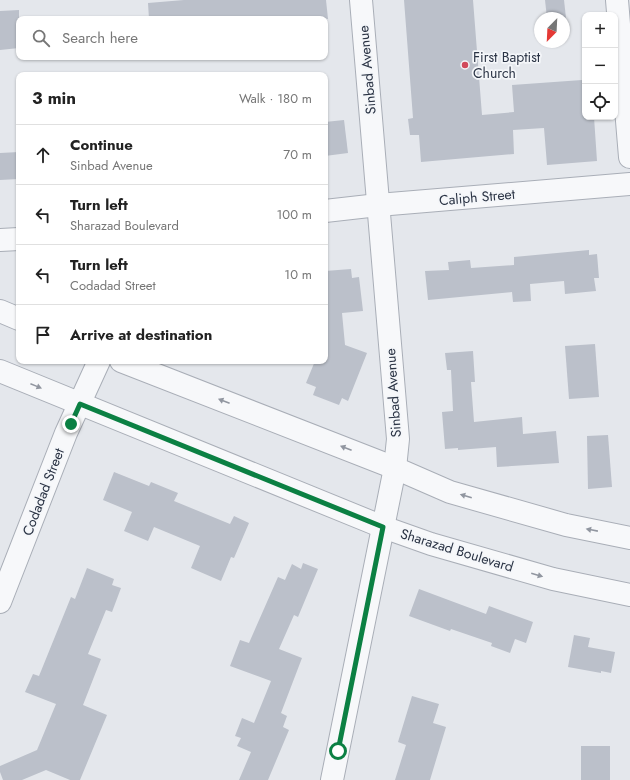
<!DOCTYPE html>
<meta charset="utf-8">
<style>
:root{--surface:#fff;--page:#f2f2f2;--text:#222;--muted:#767676;--line:#e0e0e0}
body{margin:0;font-family:Jost,sans-serif;background:var(--page);color:var(--text)}
.controls{position:absolute;right:12px;top:12px;display:grid;overflow:hidden;border-radius:8px;box-shadow:0 1px 3px #0004}
.controls button{width:36px;height:36px;display:grid;place-items:center;padding:0;border:0;border-bottom:1px solid var(--line);background:var(--surface);color:var(--text);font:20px sans-serif}
.compass{position:absolute;left:534px;top:12px;width:36px;height:36px;border-radius:50%;background:var(--surface);box-shadow:0 1px 3px #0004;rotate:204deg}
.stop{position:absolute;width:12px;height:12px;margin:-9px;border:3px solid #0b8043;border-radius:50%;background:#fff}
.stop.end{background:#0b8043;border-color:#fff;box-shadow:0 1px 4px #0008}
.list{margin:0;padding:0;list-style:none}
h2{display:flex;justify-content:space-between;align-items:center;height:52px;margin:0;padding:0 16px;font-size:17px}
h2 small{font-size:13px;font-weight:400;color:var(--muted)}
.list li{display:grid;grid-template-columns:26px 1fr auto;gap:12px;align-items:center;box-sizing:border-box;height:60px;padding:0 16px;border-top:1px solid var(--line)}
.list b{display:block;font-size:15px;white-space:nowrap}
.list p{margin:0;font-size:13px;white-space:nowrap;color:var(--muted)}
.list em{font-size:13px;font-style:normal;color:var(--muted)}
.icon{flex:none;width:22px;height:22px;fill:none;stroke:currentColor;stroke-width:2;stroke-linecap:round;stroke-linejoin:round}
.map{position:relative;flex:none;width:630px;height:780px;overflow:hidden}
.search{position:absolute;background:var(--surface);box-shadow:0 1px 3px #0004;left:16px;top:16px;width:312px;height:44px;display:flex;align-items:center;gap:10px;box-sizing:border-box;padding:0 14px;border-radius:8px;color:var(--muted);font-size:15px}
.panel{position:absolute;background:var(--surface);box-shadow:0 1px 3px #0004;left:16px;top:72px;width:312px;height:292px;border-radius:8px}
.map>svg:first-child{display:block}
.building{fill:#bbc0ca}
.lines{fill:none;stroke-linecap:round;stroke-linejoin:round}
.minor-casing{stroke:#a9aeb7;stroke-width:24}
.tertiary-casing{stroke:#a9aeb7;stroke-width:24}
.minor{stroke:#f7f8fa;stroke-width:22}
.tertiary{stroke:#f7f8fa;stroke-width:22}
.oneway{fill:#9196a0}
.route{stroke:#0b8043;stroke-width:5}
.poi-dot{fill:#d1495b;stroke:#f4f6f9;stroke-width:1.5}
.labels{text-anchor:middle;dominant-baseline:central;stroke-width:3.5;stroke-linejoin:round;paint-order:stroke}
.poi-label{font-size:14px;fill:#2b3445;stroke:#f4f6f9;text-anchor:start}
.street-label{font-size:14px;fill:#2b3445;stroke:#f4f6f9}
</style>
<div class="map">
<svg width="630" height="780" viewBox="0 0 630 780">
<rect width="100%" height="100%" fill="#e4e7ec"/>
<g class="building">
<path d="M184 0H326L328 19H149L148 3Z"/>
<path d="M404 0H473L482 115 514 112 512 85 582 80V89L585 88V117H594L597 161 547 165 544 128 513 130 514 154 421 162 419 135H410L408 119 413 118Z"/>
<path d="M545 0H564L566 18H547Z"/>
<path d="M19 10V48L0 50V11Z"/>
<path d="M344 120 348 153 325 156V122Z"/>
<path d="M19 152V179L0 180V153Z"/>
<path d="M589 250V255L597 254 599 278H594L596 291 565 294 564 281 530 284 531 301 513 302 512 292 428 300 425 271 449 270 448 262 470 260 471 268 514 265V257Z"/>
<path d="M351 269 352 278 359 277 363 311 342 313 345 345 367 353 348 401 342 398 339 405 313 395 316 387 306 383 315 361H325V271Z"/>
<path d="M595 344 599 397 569 399 565 346Z"/>
<path d="M473 351 475 382H471L474 422 522 417 523 434 556 431 559 463 497 467 496 447 458 450V448L445 449 442 412 453 411 451 370H447L445 353Z"/>
<path d="M608 435 612 487 588 489 587 436Z"/>
<path d="M114 472 149 486 151 482 178 493 174 501 230 524 234 516 249 523 234 558 231 557 221 581 191 568 200 546 154 527 148 541 124 531 132 512 103 500Z"/>
<path d="M303 563 318 569 298 617 294 615 279 649 302 658 281 713 287 716 283 727 289 730 268 780H239L251 752 237 746 241 738 235 736 242 718 254 723 271 681 230 666 240 640 249 643 278 577 285 580 292 564 301 569Z"/>
<path d="M87 568 114 579 112 585 121 588 112 612 106 610 88 654 101 659 83 705 107 715 80 780H70L46 770 22 780H3L0 772V766L37 750 56 704 25 692 33 674 39 676 71 597 75 599Z"/>
<path d="M419 589 486 614 489 606 533 622 526 643 515 639 510 653 491 646 492 643 451 629 450 631 409 616Z"/>
<path d="M574 635 590 638 588 647 615 652 611 673 601 671V673L568 667Z"/>
<path d="M412 696 439 704 433 723 446 727 430 780H395L406 745 398 742Z"/>
<rect x="581" y="746" width="29" height="34"/>
</g>
<g class="lines">
<g class="minor-casing">
<g id="minor">
<path d="M617 0 630 157"/>
<path d="M325 211 378 205 630 184"/>
<path d="M0 240 19 239"/>
<path d="M0 602 66 433 99 361"/>
<path d="M332 780 395 468 398 439 361 0"/>
</g>
</g>
<g class="tertiary-casing">
<g id="tertiary">
<path d="M0 311 19 319"/>
<path d="M121 361 395 468 450 492 566 525 630 538"/>
<path d="M0 371 383 527 431 544 553 579 630 595"/>
</g>
</g>
<use href="#minor" class="minor"/>
<use href="#tertiary" class="tertiary"/>
</g>
<defs><path id="oneway-solid" d="M-6-.8H1V-3.2L6.5 0L1 3.2V.8H-6Z"/></defs>
<g class="oneway">
<use href="#oneway-solid" transform="translate(36 386) rotate(22)"/>
<use href="#oneway-solid" transform="translate(224 401) rotate(-159)"/>
<use href="#oneway-solid" transform="translate(346 448) rotate(-159)"/>
<use href="#oneway-solid" transform="translate(466 496) rotate(-164)"/>
<use href="#oneway-solid" transform="translate(592 530) rotate(-169)"/>
<use href="#oneway-solid" transform="translate(537 575) rotate(16)"/>
</g>
<g class="lines">
<path class="route" d="M71 424 80 404 383 527 338 751"/>
</g>
<circle class="poi-dot" cx="465" cy="65" r="4"/>
<g class="labels">
<g class="poi-label">
<text x="473" y="57">First Baptist<tspan x="473" dy="16">Church</tspan></text>
</g>
<g class="street-label">
<text transform="translate(367 70) rotate(-95)">Sinbad Avenue</text>
<text transform="translate(477 197) rotate(-5)">Caliph Street</text>
<text transform="translate(393 393) rotate(-94)">Sinbad Avenue</text>
<text transform="translate(43 492) rotate(-69)">Codadad Street</text>
<text transform="translate(457 550) rotate(17)">Sharazad Boulevard</text>
</g>
</g>
</svg>
<div class="controls">
<button>+</button>
<button>−</button>
<button><svg class="icon" aria-label="locate" viewBox="0 0 24 24"><circle cx="12" cy="12" r="6"/><path d="M12 2v4M12 18v4M2 12h4M18 12h4"/></svg></button>
</div>
<svg class="compass" viewBox="-18 -18 36 36"><path d="M0-13l5 13h-10z" fill="#e53935"/><path d="M0 13l5-13h-10z" fill="#767676"/></svg>
<div class="stop" style="left:338px;top:751px"></div>
<div class="stop end" style="left:71px;top:424px"></div>
<div class="search"><svg class="icon" aria-label="search" viewBox="0 0 24 24"><circle cx="10" cy="10" r="6"/><path d="M15 15l6 6"/></svg>Search here</div>
<section class="panel">
<h2>3 min<small>Walk · 180 m</small></h2>
<ul class="list">
<li><svg class="icon" aria-label="ahead" viewBox="0 0 24 24"><path d="M12 20V5M6 11l6-6 6 6"/></svg><div><b>Continue</b><p>Sinbad Avenue</p></div><em>70 m</em></li>
<li><svg class="icon" aria-label="left" viewBox="0 0 24 24"><path d="M17 20v-9H6M10 6l-5 5 5 5"/></svg><div><b>Turn left</b><p>Sharazad Boulevard</p></div><em>100 m</em></li>
<li><svg class="icon" aria-label="left" viewBox="0 0 24 24"><path d="M17 20v-9H6M10 6l-5 5 5 5"/></svg><div><b>Turn left</b><p>Codadad Street</p></div><em>10 m</em></li>
<li><svg class="icon" aria-label="arrive" viewBox="0 0 24 24"><path d="M6 21V4h12l-3 4 3 4H6"/></svg><div><b>Arrive at destination</b></div></li>
</ul>
</section>
</div>
